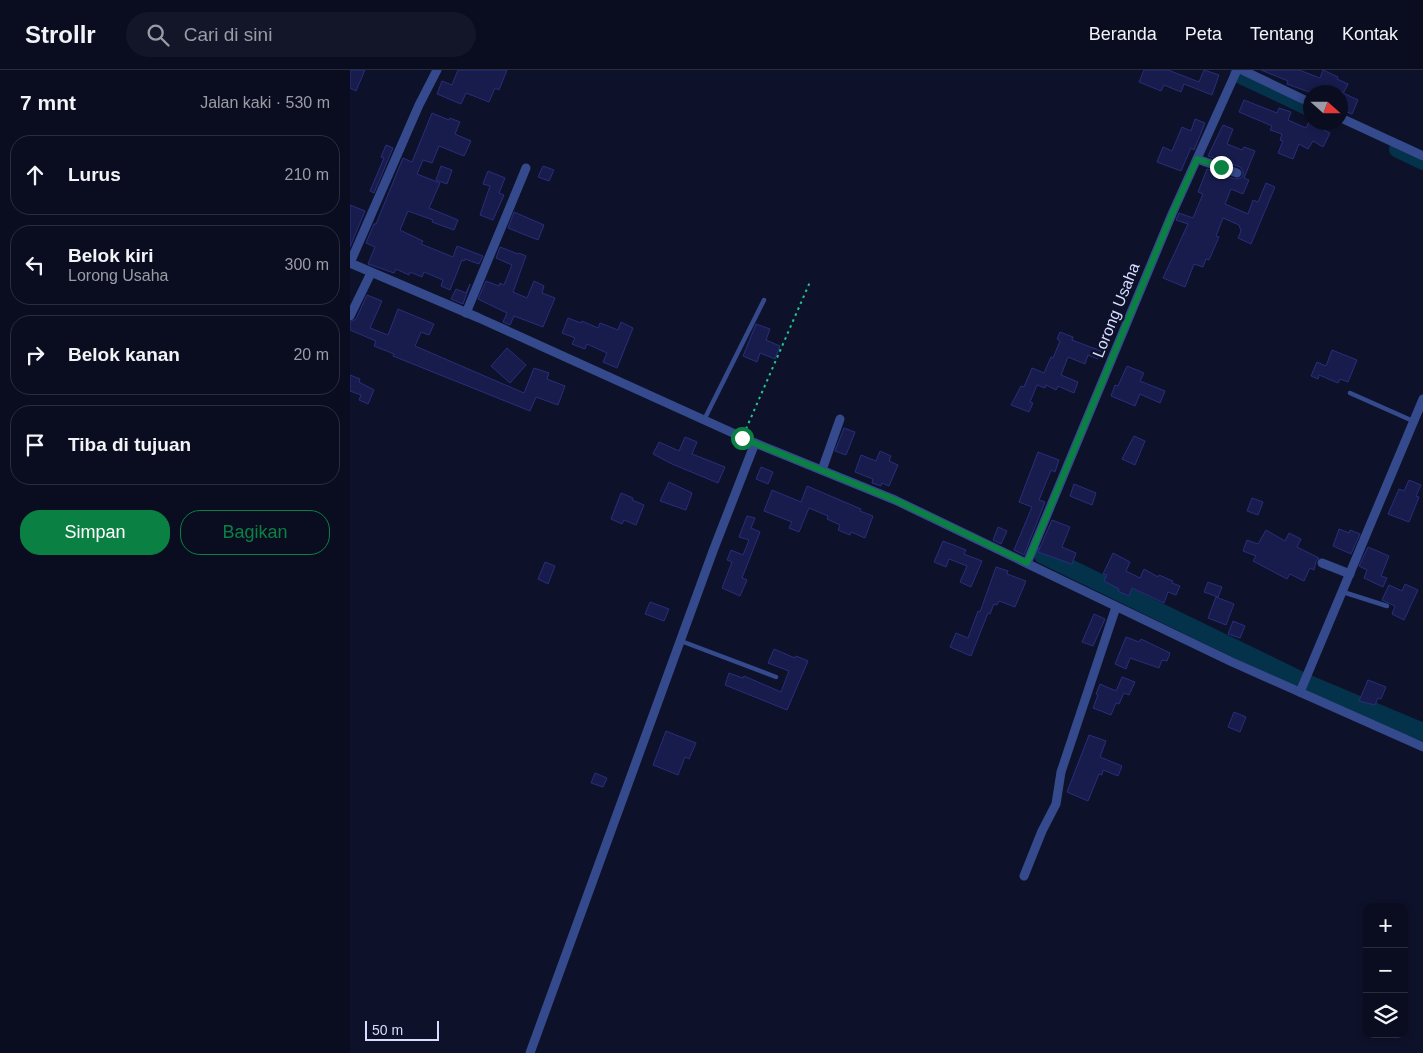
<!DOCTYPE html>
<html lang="id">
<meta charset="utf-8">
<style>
:root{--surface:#0a0d20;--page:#131629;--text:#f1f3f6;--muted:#999ca5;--line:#2a2d3e;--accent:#0b8043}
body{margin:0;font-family:Arial,sans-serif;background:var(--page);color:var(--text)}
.controls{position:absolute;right:15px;bottom:15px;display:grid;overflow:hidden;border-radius:10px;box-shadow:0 2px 8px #0003}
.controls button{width:45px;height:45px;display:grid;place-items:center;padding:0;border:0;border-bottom:1px solid var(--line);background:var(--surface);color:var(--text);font:25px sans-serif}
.compass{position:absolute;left:953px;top:15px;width:45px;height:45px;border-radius:50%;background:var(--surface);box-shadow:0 2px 8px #0003;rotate:111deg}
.scale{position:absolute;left:15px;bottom:12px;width:74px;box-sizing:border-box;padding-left:5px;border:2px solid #d6ddff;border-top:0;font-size:14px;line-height:18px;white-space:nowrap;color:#d6ddff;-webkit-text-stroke:4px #0e112a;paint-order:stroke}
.stop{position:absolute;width:15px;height:15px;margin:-11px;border:4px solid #0b8043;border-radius:50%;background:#fff}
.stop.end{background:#0b8043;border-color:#fff;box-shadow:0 1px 5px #0008}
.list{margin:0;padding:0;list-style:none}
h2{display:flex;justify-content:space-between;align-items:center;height:65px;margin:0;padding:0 20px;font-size:21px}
h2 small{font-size:16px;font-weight:400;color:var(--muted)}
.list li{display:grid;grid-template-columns:32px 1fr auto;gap:15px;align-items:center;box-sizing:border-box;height:80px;margin:0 10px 10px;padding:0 10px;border:1px solid var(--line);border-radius:20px}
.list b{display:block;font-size:19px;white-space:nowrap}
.list p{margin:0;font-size:16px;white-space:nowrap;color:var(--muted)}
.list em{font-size:16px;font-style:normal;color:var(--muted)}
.actions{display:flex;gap:10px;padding:15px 20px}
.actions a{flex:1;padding:11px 0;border:1px solid var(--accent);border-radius:20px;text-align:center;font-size:18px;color:var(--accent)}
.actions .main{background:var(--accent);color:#fff}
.icon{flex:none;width:28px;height:28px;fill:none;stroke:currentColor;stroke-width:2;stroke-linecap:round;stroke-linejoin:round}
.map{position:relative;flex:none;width:1073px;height:983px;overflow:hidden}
header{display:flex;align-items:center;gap:30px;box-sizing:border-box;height:70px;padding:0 25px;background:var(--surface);border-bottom:1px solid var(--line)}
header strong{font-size:24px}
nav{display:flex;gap:28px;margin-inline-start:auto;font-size:18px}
.search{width:350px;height:45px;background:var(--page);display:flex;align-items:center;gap:12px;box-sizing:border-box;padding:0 18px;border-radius:28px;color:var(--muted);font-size:19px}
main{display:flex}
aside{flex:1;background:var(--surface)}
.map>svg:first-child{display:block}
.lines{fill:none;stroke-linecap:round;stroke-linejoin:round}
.river{stroke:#05324b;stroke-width:18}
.building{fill:#181c4d;stroke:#282e7b}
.path{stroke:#24c68f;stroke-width:2;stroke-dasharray:2.5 4;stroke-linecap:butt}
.lane{stroke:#344a8d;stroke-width:4.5}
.street{stroke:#344a8d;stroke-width:9}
.route{stroke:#0b8043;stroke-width:6}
.labels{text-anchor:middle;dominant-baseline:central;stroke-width:5;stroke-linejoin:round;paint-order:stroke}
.street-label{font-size:16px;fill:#d6ddff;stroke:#0e112a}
</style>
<header>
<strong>Strollr</strong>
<div class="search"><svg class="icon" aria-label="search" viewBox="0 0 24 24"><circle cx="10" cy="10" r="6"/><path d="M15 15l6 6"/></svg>Cari di sini</div>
<nav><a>Beranda</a><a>Peta</a><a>Tentang</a><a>Kontak</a></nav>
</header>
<main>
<aside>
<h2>7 mnt<small>Jalan kaki · 530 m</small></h2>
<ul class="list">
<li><svg class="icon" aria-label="ahead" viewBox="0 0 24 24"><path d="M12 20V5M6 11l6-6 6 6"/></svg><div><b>Lurus</b></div><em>210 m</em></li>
<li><svg class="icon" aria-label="left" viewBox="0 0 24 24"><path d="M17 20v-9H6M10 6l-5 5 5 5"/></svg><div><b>Belok kiri</b><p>Lorong Usaha</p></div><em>300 m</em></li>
<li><svg class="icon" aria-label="right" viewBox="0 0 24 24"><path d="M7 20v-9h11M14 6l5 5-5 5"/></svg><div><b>Belok kanan</b></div><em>20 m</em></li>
<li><svg class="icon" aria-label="arrive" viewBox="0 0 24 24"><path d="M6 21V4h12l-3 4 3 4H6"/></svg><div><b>Tiba di tujuan</b></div></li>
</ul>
<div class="actions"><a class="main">Simpan</a><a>Bagikan</a></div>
</aside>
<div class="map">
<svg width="1073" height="983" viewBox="0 0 1073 983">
<rect width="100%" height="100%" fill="#0e112a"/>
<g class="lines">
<g class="river">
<path d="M889 4 961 38"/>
<path d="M1048 79 1073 91"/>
<path d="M693 485 954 612 1073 662"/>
</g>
</g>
<g class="building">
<path d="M0 0H15L6 21 0 18Z"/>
<path d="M108 0H157L149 20 145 18 139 32 116 23 111 34 87 24 92 11 102 15Z"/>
<path d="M794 0H818L849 12 854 0 869 5 862 25 834 14 831 22 814 15 811 21 789 12Z"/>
<path d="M911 0H949L970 8 973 0 988 7 987 9 998 14 994 22H991L1008 30 1002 44 990 39V22H959L937 14 938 11Z"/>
<path d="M894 30 927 43 929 38 941 42 938 50 956 58 959 52 980 63 973 77 963 71 958 79 949 74 943 89 928 83 933 71 930 70 932 64 920 60 922 56 889 42Z"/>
<path d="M82 43 99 50 100 48 110 52 105 64 121 71 114 86 89 76 82 93 73 90 67 104 90 113 79 138 108 150 104 160 82 152 83 150 58 141 50 160 73 171 71 174 103 187 107 176 133 186 129 194 115 189 114 191 112 190 100 220 91 216 93 210 74 202 72 207 60 202 59 205 46 199 44 203 18 194 25 177 16 173 24 154H26L53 88 62 92Z"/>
<path d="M845 49 855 53 844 80 841 78 831 101 807 92 813 77 822 81 832 57 841 61Z"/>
<path d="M873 55 883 59 877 74 892 80 894 77 905 81 894 108 899 110 893 124 881 119 875 134 898 144 903 130 908 132 916 113 925 117 901 174 888 168 891 161 889 155 873 148 866 166 869 167 859 190 856 189 853 197 844 194 835 217 813 208 838 154 826 150 829 143 843 148 853 124 848 122 857 99 885 109 891 108 893 105V101L890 97 858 86Z"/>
<path d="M36 75 43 78 24 123 20 121 34 88 31 87Z"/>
<path d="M91 96 102 100 97 114 86 110Z"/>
<path d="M193 96 204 100 199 111 188 107Z"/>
<path d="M138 101 155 108 149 123 154 125 143 150 130 145 140 116 133 114Z"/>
<path d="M0 135 15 141 0 177Z"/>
<path d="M164 142 194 155 188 170 158 158Z"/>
<path d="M150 177 168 184 169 183 176 186 163 222 177 228 184 211 194 216 192 223 205 228 193 257 164 246 160 255 153 252 157 243 128 229 136 211 149 216 150 213 154 215 162 195 146 188Z"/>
<path d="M120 214 113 234 101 229 106 219 116 223Z"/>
<path d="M17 225 32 231 20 258 38 265 48 239 84 254 79 265 71 262 65 276 174 323 184 298 199 303 197 309 215 316 208 335 186 327 180 341 43 286 44 284 24 276 26 271 0 260V252L6 249Z"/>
<path d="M218 248 231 253 232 251 248 258 250 253 268 260 271 252 283 258 267 298 253 292 257 283 237 274 235 279 222 274 225 268 212 263Z"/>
<path d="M406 254 420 259 416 270 430 276 425 289 410 283 407 292 393 286Z"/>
<path d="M710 262 723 267 722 270 751 281 748 289 738 285 735 294 718 287 711 305 728 312 724 323 708 316 706 320 696 315 695 318 687 315 680 332 683 333 679 342 661 335 671 316 674 317 682 298 694 303 701 287 703 288 710 271 707 269Z"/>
<path d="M157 278 176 295 160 313 141 296Z"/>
<path d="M982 280 1007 290 998 312 990 309 988 313 969 305 968 309 961 306 967 292 976 296Z"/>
<path d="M777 296 794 303 790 311 815 321 810 333 790 324 785 336 761 326 765 315 768 316Z"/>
<path d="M0 305 10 309 9 312 24 320 18 334 9 330 11 325 0 321Z"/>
<path d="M494 358 505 362 496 385 485 381Z"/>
<path d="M784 366 795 371 785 395 772 389Z"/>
<path d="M335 367 347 372 342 384 375 397 368 413 322 394 303 384 309 372 329 381Z"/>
<path d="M530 381 541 386 539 391 548 395 539 416 532 413 531 416 522 413 523 409 505 402 511 385 526 391Z"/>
<path d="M688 382 709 390 705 402 701 400 689 430 695 432 674 485 664 480 682 437 669 432Z"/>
<path d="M411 397 423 402 418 414 406 409Z"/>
<path d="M1059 410 1071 415 1066 426 1069 427 1059 452 1038 444 1049 419 1054 421Z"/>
<path d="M319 412 342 423 336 440 310 431Z"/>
<path d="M724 414 746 423 742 435 720 426Z"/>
<path d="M457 416 511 439 510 441 523 446 515 468 501 462 500 465 488 460 490 455 477 449 478 446 459 438 449 462 439 458 442 452 414 441 422 420 451 432Z"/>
<path d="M271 423 283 428 282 430 294 435 286 455 274 450 272 454 261 449Z"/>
<path d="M902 428 913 432 908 445 897 441Z"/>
<path d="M397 446 405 448 401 458 410 462 392 508 397 510 390 526 372 518 382 492 377 490 381 480 393 485 399 470 389 467Z"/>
<path d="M702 450 720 457 712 477 726 483 722 494 688 482Z"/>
<path d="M648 457 657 461 651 474 643 470Z"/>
<path d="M989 459 999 463 1000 460 1010 464 1001 484 983 476Z"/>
<path d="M916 460 935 471 939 463 951 469 947 477 969 488 966 491 964 500 960 498 954 511 940 504 937 509 903 491 906 486 893 481 897 470 908 474Z"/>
<path d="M593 471 616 480 614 484 632 491 621 517 610 512 617 496 599 489 596 497 584 492Z"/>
<path d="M1018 477 1039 486 1031 506 1037 508 1033 517 1014 508 1017 500 1009 496Z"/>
<path d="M763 483 780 492 776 501 790 508 794 499 808 507 809 505 823 511 822 513 830 516 826 525 818 522 814 533 782 518 779 526 768 521 769 519 754 511 757 505 753 504Z"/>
<path d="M195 492 205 496 198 514 188 509Z"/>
<path d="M646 497 658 501 657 504 676 511 665 537 649 531 647 535 644 534 640 544 638 543 621 586 600 577 606 563 618 568 628 541 630 542Z"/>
<path d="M858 512 872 517 868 527 854 522Z"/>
<path d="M1055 514 1068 520 1054 550 1042 544 1045 536 1032 530 1039 515 1052 521Z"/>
<path d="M866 527 884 534 876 555 858 548Z"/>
<path d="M300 532 319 539 314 551 295 544Z"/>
<path d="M744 544 755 549 743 576 732 572Z"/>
<path d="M883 551 895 556 890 568 878 564Z"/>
<path d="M776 567 789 572 791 569 820 583 817 591 812 590 809 598 780 588 776 599 765 594Z"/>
<path d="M424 579 445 588 446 586 458 591 437 640 375 615 379 603 393 608 394 606 431 622 439 601 418 593Z"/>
<path d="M772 607 785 612 779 625 774 623 769 634 766 633 761 645 743 638 748 625 746 624 750 614 766 621Z"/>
<path d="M1018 610 1036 617 1031 629 1028 628 1025 635 1009 631Z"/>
<path d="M884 642 896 647 890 662 878 657Z"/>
<path d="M316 661 346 673 339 689 335 687 328 705 303 695Z"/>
<path d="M739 665 756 671 750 687 772 696 768 706 753 700 752 705 749 704 738 731 717 722Z"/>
<path d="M245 703 257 708 253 717 241 713Z"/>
</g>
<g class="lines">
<path class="path" d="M396 359 460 212"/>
<g class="lane">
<path d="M1000 323 1063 351"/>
<path d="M354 350 414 230"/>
<path d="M993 522 1037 536"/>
<path d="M331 571 426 607"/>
</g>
<g class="street">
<path d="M892 0 961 33"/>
<path d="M991 48 1073 86"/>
<path d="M847 89 887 103"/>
<path d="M0 193 129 248 405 373 545 430 882 592 1073 677"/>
<path d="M0 193 69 35 87 0"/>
<path d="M116 243 176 98"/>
<path d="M0 246 21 203"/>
<path d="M472 400 490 349"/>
<path d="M677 493 822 144 887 0"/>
<path d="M972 493 1000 504"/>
<path d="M950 622 1073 329"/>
<path d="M674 806 692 761 706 734 711 702 766 537"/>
<path d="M180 983 363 481 405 373"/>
</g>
</g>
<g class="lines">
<path class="route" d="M392 368 545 430 677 493 822 144 847 89 871 97"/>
</g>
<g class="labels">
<g class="street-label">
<text transform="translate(766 240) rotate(-68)">Lorong Usaha</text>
</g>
</g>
</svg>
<div class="controls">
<button>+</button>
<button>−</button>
<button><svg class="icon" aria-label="layers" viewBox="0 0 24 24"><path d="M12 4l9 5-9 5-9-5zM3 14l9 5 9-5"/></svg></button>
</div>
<svg class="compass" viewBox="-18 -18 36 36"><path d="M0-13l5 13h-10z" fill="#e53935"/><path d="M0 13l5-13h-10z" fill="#999ca5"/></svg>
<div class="scale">50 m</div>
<div class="stop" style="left:392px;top:368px"></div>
<div class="stop end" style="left:871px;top:97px"></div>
</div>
</main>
